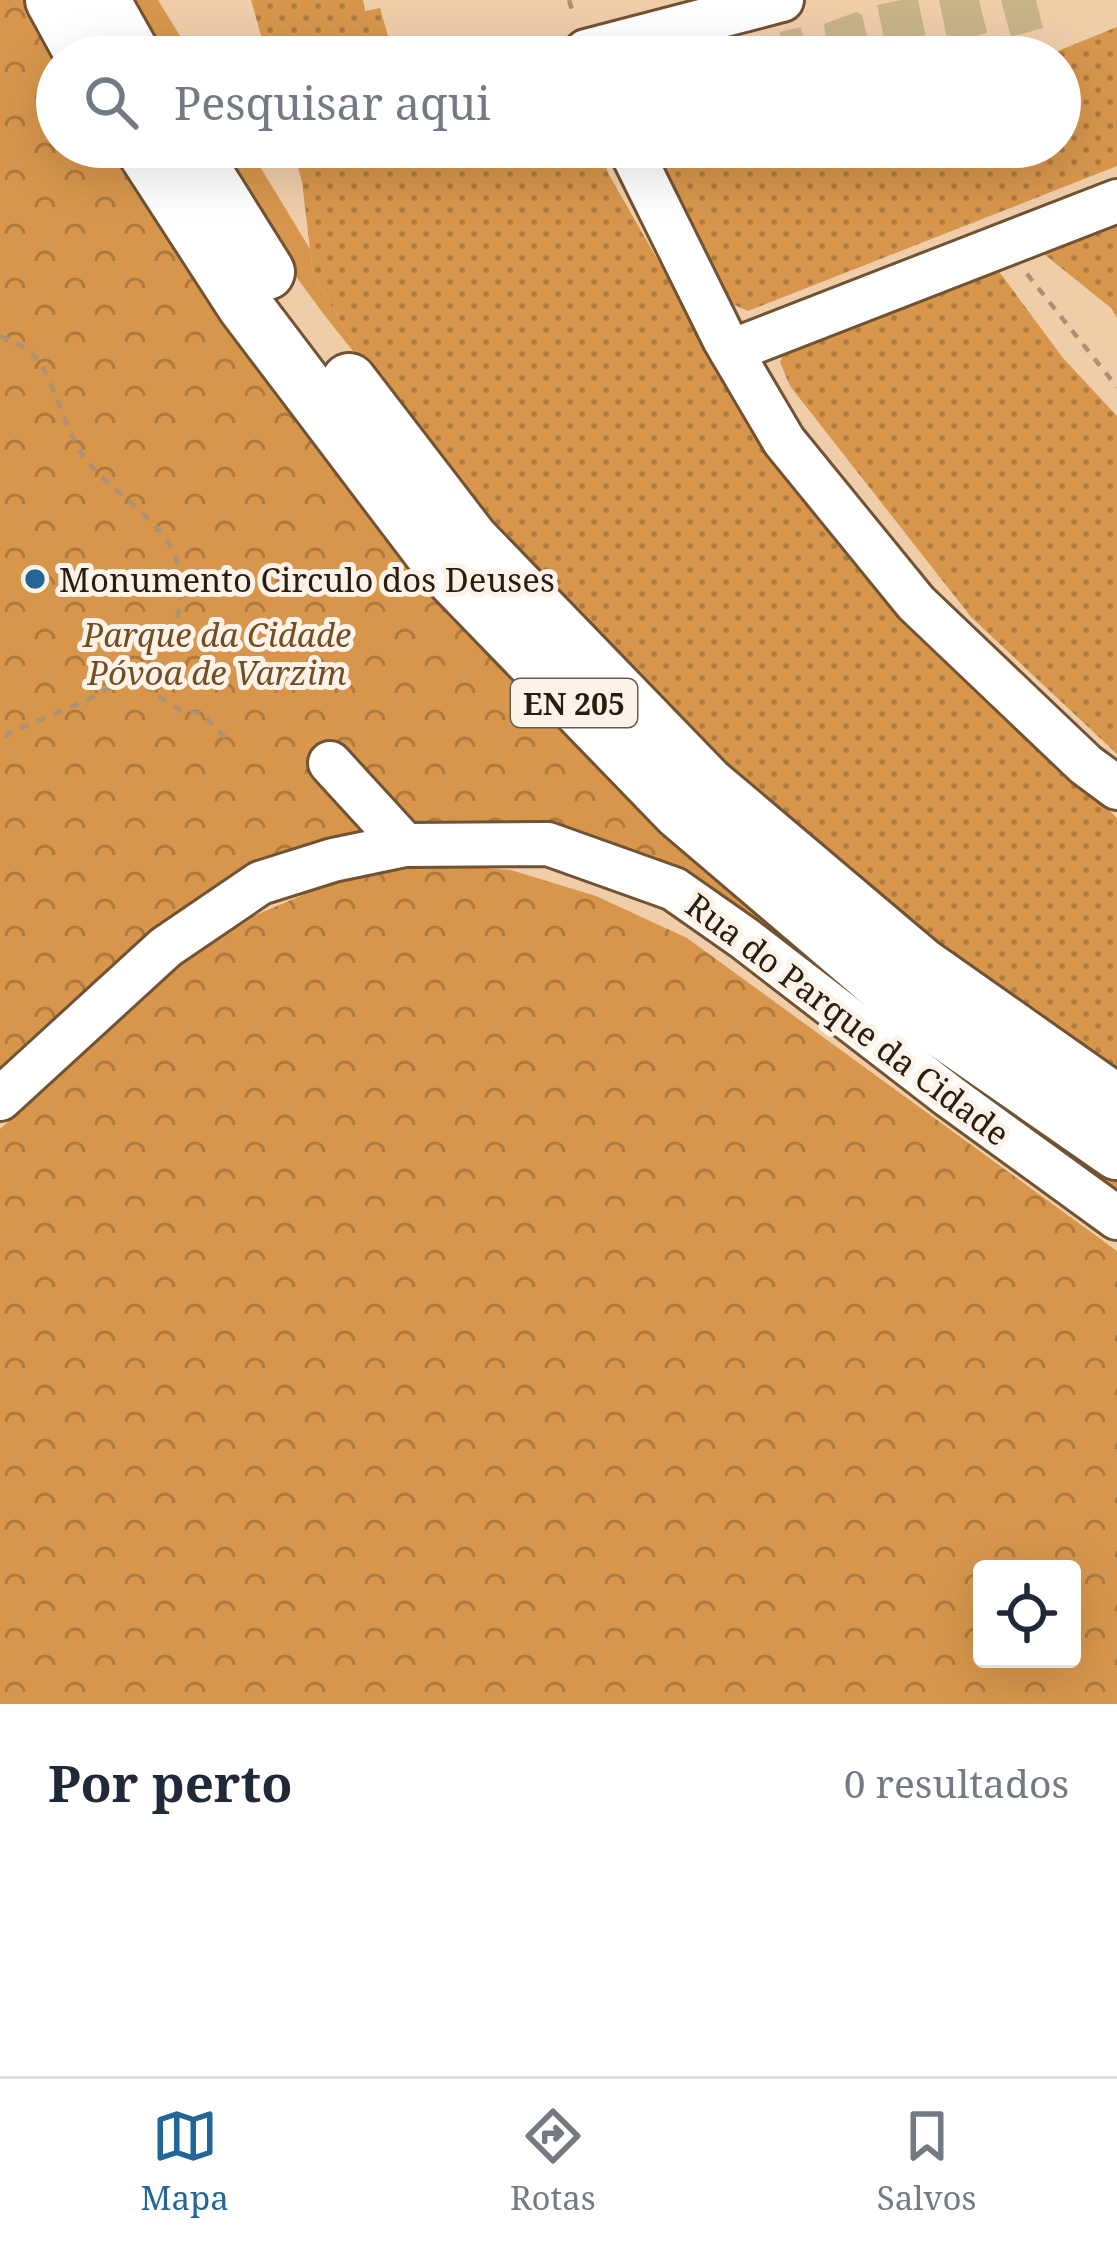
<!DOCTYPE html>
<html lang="pt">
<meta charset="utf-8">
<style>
:root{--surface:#fff;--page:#f6f6f7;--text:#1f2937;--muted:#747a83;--line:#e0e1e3;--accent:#236499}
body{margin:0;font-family:"Noto Serif",serif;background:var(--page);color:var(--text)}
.controls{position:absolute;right:36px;bottom:36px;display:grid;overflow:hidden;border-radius:12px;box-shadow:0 12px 48px #0002}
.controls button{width:108px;height:108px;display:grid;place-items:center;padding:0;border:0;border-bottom:3px solid var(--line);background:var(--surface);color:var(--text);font:60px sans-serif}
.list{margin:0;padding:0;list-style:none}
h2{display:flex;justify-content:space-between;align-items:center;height:156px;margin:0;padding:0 48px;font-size:51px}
h2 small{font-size:39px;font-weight:400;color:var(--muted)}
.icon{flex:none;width:66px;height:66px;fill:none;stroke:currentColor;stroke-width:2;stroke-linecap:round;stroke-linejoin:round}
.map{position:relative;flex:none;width:1117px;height:1704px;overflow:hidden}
.search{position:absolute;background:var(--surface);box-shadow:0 12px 48px #0002;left:36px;right:36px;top:36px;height:132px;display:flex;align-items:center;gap:30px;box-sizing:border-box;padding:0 42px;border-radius:66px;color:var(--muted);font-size:45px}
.sheet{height:372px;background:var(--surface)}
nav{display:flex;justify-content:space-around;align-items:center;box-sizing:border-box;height:168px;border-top:3px solid var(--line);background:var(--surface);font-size:33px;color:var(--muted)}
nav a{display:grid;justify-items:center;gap:6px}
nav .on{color:var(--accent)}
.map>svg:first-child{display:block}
.grass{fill:#d7964c}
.park{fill:url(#park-crowns);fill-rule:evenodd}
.garden{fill:url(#garden-dots)}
.building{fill:#c7b489}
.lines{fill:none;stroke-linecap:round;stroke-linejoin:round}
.minor-casing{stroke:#715232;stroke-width:48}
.major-casing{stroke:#715232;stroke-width:60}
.path{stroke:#ac9175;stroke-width:4.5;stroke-dasharray:9 9;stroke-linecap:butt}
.minor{stroke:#fff;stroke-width:42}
.major{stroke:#fff;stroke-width:54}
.poi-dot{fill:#236499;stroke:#fef3e8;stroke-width:4.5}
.labels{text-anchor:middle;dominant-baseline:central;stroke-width:10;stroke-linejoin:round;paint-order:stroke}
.shield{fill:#fef3e8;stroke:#695d50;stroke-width:3}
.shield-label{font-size:30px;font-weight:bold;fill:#291d0f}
.poi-label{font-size:33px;fill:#291d0f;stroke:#fef3e8;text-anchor:start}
.park-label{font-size:33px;font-style:italic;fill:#744e22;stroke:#fef3e8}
.street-label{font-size:33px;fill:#291d0f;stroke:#fef3e8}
</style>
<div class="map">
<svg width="1117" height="1704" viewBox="0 0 1117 1704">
<defs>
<pattern id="park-crowns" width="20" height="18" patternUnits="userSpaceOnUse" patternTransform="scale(3)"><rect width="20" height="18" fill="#d7964c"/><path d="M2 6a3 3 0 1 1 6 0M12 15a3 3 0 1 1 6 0" fill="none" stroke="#ae7a3e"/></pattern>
<pattern id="garden-dots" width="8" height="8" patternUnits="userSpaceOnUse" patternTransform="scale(3)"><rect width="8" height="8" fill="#d7964c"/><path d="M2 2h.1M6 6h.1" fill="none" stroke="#ae7a3e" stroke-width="1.8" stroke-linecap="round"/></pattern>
</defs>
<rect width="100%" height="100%" fill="#f0cda9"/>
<g class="grass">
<path d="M133 0H158L193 57H165Z"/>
<path d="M215 147H248L310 249 313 274 369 370C310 301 259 227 215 147Z"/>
<path d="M695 855 1117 1179V1202L678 878Z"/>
</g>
<g class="park">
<path d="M0 0H33L57 57V147H118L695 855 678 878 550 830 329 845 0 1079Z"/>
<path d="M444 865 511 870 596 896 687 938 1117 1251V1704H0V1129L177 967 239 922 329 884 392 870ZM982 1569H1072V1659H982Z"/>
</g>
<g class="garden">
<path d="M251 0H363L365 11 380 8 394 57H267Z"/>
<path d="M1117 27V166L748 311 723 300 649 147H769L774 167 822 147H1060V57H1043Z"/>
<path d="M292 147H599L608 173 724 376 978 687 1117 818V1084L946 952 700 745 504 538 429 452 369 370 313 274 302 182Z"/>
<path d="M1117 219V318L1111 308 1039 250Z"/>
<path d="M995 266 1063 358 1117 416V754L971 617 790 386 780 362 786 349Z"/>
</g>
<g class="building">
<path d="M901 0H918L930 57H888L877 5Z"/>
<path d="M939 0H979L987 33 969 38 972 51 951 57Z"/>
<path d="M1001 0H1036L1043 28 1011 37Z"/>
<path d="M856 12 862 15 872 57H828L824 24Z"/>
<path d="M801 27 808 57H768L764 42 780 36V32Z"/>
<path d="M547 42 550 57H477L476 52Z"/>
</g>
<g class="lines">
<g class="minor-casing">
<g id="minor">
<path d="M589 57 586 51 782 0"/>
<path d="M629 147 724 339 784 441 916 603 1086 765 1117 788"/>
<path d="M731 351 1117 201"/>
<path d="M330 763 405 845"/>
<path d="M0 1099 166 947 260 883 333 860 405 845 548 844 674 889 744 938 949 1096 1117 1218"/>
</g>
</g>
<g class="major-casing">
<g id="major">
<path d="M53 0 84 57"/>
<path d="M102 0 134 57"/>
<path d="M142 147 245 306 442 566 680 812 910 1008 1117 1152"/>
<path d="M189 147 267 272"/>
<path d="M349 381 471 540 707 784 921 965 1117 1103"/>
</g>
</g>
<g class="path">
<path d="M569 0 574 17"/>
<path d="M1027 274 1117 387"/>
<path d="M0 336C9 341 25 346 32 353 53 374 65 432 86 460 111 491 148 511 170 545 178 558 180 574 181 589 182 675 73 704 9 733L0 743"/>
<path d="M136 669 153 693 180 710 203 714 228 741"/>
</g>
<use href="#minor" class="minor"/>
<use href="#major" class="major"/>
</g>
<circle class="poi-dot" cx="35" cy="579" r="12"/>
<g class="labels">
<rect class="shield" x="511" y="679" width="126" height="48" rx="9"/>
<g class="shield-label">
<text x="574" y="703">EN 205</text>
</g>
<g class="poi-label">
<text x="59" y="579">Monumento Circulo dos Deuses</text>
</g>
<g class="park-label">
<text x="217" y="634">Parque da Cidade<tspan x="217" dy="38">Póvoa de Varzim</tspan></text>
</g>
<g class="street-label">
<text transform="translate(848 1019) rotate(37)">Rua do Parque da Cidade</text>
</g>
</g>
</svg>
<div class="controls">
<button><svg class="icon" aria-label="locate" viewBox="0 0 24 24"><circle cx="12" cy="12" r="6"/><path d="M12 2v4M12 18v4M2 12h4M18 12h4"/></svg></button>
</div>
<div class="search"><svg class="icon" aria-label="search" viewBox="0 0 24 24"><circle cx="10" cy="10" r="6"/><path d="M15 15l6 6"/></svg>Pesquisar aqui</div>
</div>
<section class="sheet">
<h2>Por perto<small>0 resultados</small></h2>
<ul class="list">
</ul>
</section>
<nav>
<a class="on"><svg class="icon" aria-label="map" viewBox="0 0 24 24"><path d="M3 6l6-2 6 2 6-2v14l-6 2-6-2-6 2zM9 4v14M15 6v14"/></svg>Mapa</a>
<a><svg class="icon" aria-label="directions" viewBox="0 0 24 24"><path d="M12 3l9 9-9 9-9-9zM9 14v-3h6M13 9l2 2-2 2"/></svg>Rotas</a>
<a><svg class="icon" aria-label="saved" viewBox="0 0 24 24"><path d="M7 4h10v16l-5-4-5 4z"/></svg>Salvos</a>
</nav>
